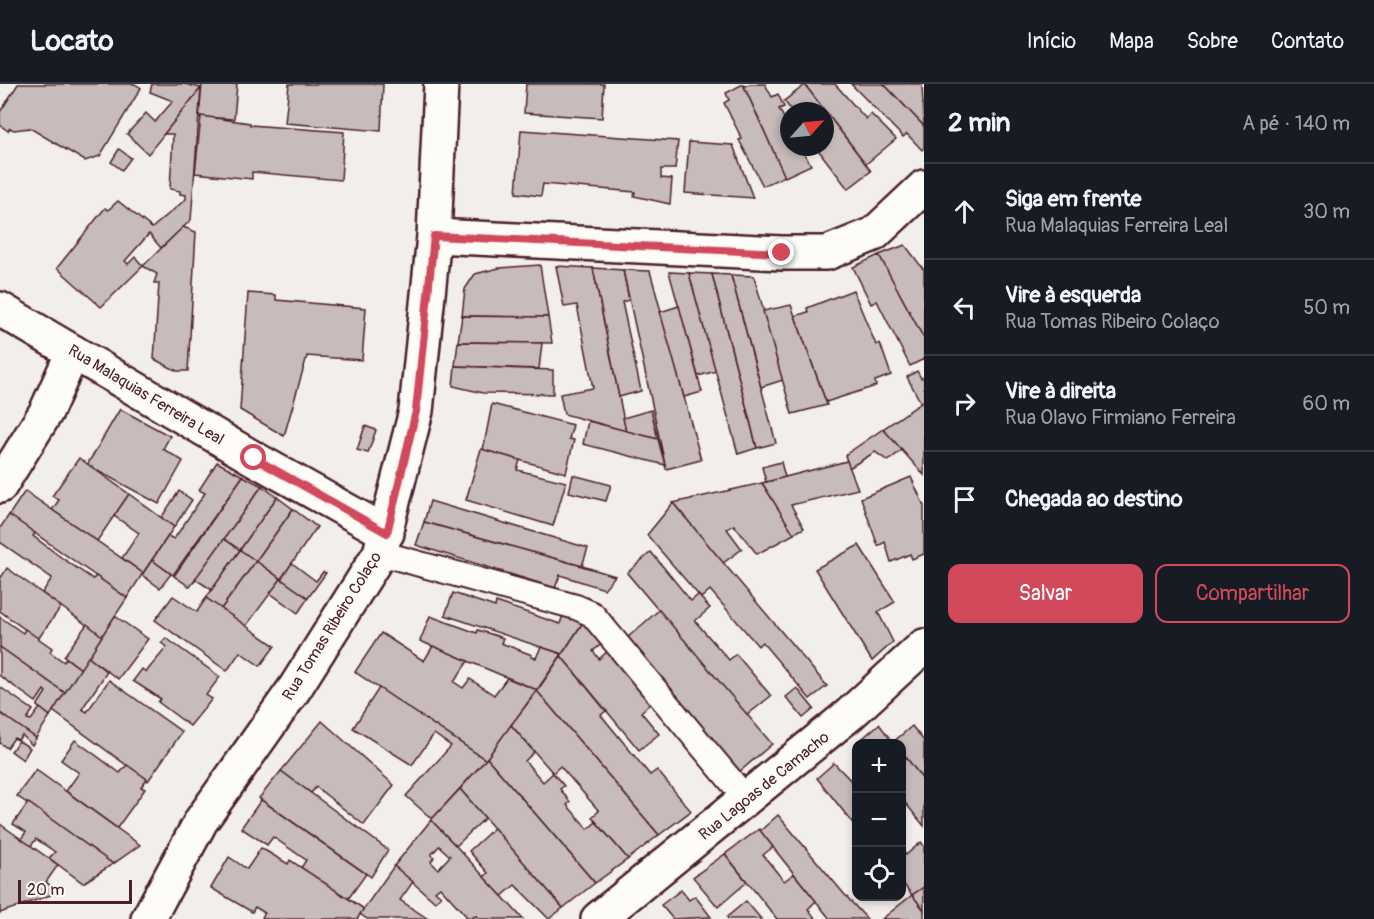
<!DOCTYPE html>
<html lang="pt">
<meta charset="utf-8">
<style>
:root{--surface:#171b24;--page:#20242c;--text:#f1f3f6;--muted:#9ea1a6;--line:#363941;--accent:#d1495b}
body{margin:0;font-family:Pangolin,sans-serif;background:var(--page);color:var(--text)}
.controls{position:absolute;right:18px;bottom:18px;display:grid;overflow:hidden;border-radius:12px;box-shadow:0 3px 9px #0003}
.controls button{width:54px;height:54px;display:grid;place-items:center;padding:0;border:0;border-bottom:2px solid var(--line);background:var(--surface);color:var(--text);font:30px sans-serif}
.compass{position:absolute;left:780px;top:18px;width:54px;height:54px;border-radius:50%;background:var(--surface);box-shadow:0 3px 9px #0003;rotate:63deg}
.scale{position:absolute;left:18px;bottom:15px;width:114px;box-sizing:border-box;padding-left:6px;border:3px solid #4a1f2b;border-top:0;font-size:16px;line-height:21px;white-space:nowrap;color:#4a1f2b;-webkit-text-stroke:4px #fdfcf7;paint-order:stroke}
.stop{position:absolute;width:18px;height:18px;margin:-14px;border:4px solid #d1495b;border-radius:50%;background:#fff}
.stop.end{background:#d1495b;border-color:#fff;box-shadow:0 2px 6px #0008}
.list{margin:0;padding:0;list-style:none}
h2{display:flex;justify-content:space-between;align-items:center;height:78px;margin:0;padding:0 24px;font-size:26px}
h2 small{font-size:20px;font-weight:400;color:var(--muted)}
.list li{display:grid;grid-template-columns:39px 1fr auto;gap:18px;align-items:center;box-sizing:border-box;height:96px;padding:0 24px;border-top:2px solid var(--line)}
.list b{display:block;font-size:22px;white-space:nowrap}
.list p{margin:0;font-size:20px;white-space:nowrap;color:var(--muted)}
.list em{font-size:20px;font-style:normal;color:var(--muted)}
.actions{display:flex;gap:12px;padding:18px 24px}
.actions a{flex:1;padding:14px 0;border:2px solid var(--accent);border-radius:12px;text-align:center;font-size:21px;color:var(--accent)}
.actions .main{background:var(--accent);color:#fff}
.icon{flex:none;width:33px;height:33px;fill:none;stroke:currentColor;stroke-width:2;stroke-linecap:round;stroke-linejoin:round}
.map{position:relative;flex:none;width:924px;height:835px;overflow:hidden}
header{display:flex;align-items:center;gap:36px;box-sizing:border-box;height:84px;padding:0 30px;background:var(--surface);border-bottom:2px solid var(--line)}
header strong{font-size:28px}
nav{display:flex;gap:33px;margin-inline-start:auto;font-size:21px}
main{display:flex}
aside{flex:1;background:var(--surface)}
.map>svg:first-child{display:block}
.building{fill:#c8bbbb;stroke:#4a1f2b;stroke-width:1.5;fill-rule:evenodd}
.lines{fill:none;stroke-linecap:round;stroke-linejoin:round}
.pedestrian-casing{stroke:#4a1f2b;stroke-width:28}
.minor-casing{stroke:#4a1f2b;stroke-width:38}
.pedestrian{stroke:#fdfcf7;stroke-width:24}
.minor{stroke:#fdfcf7;stroke-width:33}
.route{stroke:#d1495b;stroke-width:8}
.labels{text-anchor:middle;dominant-baseline:central;stroke-width:5;stroke-linejoin:round;paint-order:stroke}
.street-label{font-size:16px;fill:#4a1f2b;stroke:#fdfcf7}
</style>
<header>
<strong>Locato</strong>
<nav><a>Início</a><a>Mapa</a><a>Sobre</a><a>Contato</a></nav>
</header>
<main>
<div class="map">
<svg width="924" height="835" viewBox="0 0 924 835">
<rect width="100%" height="100%" fill="#f2efeb"/>
<filter id="ink" filterUnits="userSpaceOnUse"><feTurbulence type="fractalNoise" baseFrequency=".0167" numOctaves="2"/><feDisplacementMap in="SourceGraphic" scale="12" xChannelSelector="R" yChannelSelector="G"/><feConvolveMatrix kernelMatrix="1 2 1 2 8 2 1 2 1" color-interpolation-filters="sRGB"/></filter>
<g filter="url(#ink)">
<g class="building">
<path d="M18 0H135L141 4 100 72 85 77 30 44 14 46 10 44 8 47 0 41V28Z"/>
<path d="M152 0H185L201 4 148 70 127 50 146 29 155 38 173 17 150 8Z"/>
<path d="M202 0H237L234 35 199 33Z"/>
<path d="M289 0H383L381 47 285 39Z"/>
<path d="M526 0H604L602 34 524 29Z"/>
<path d="M743 0 785 92 763 102 739 56 742 55 724 19 729 16 726 9Z"/>
<path d="M750 0H765L772 13 778 10 784 23 779 25 789 43V63H800L811 81 785 93 744 2Z"/>
<path d="M804 0H835L866 35 871 30 896 55 866 80Z"/>
<path d="M851 0H884L924 42V64L922 66 907 50 903 53Z"/>
<path d="M884 0H922L924 42Z"/>
<path d="M805 1 825 27H792L784 17Z"/>
<path d="M201 4 191 136 161 164 149 150 125 177 128 180 135 173 143 182 101 223 57 184 105 124 108 126 118 117 152 144 186 115V111L180 110V107L170 105 173 50H164Z"/>
<path d="M825 27 871 87 848 105 816 63H825Z"/>
<path d="M201 32 250 39V41L344 48 341 96 252 88V95L195 89Z"/>
<path d="M521 46 678 57 675 85H661V94L672 95 670 120 634 112 635 108 543 100 541 112 516 109Z"/>
<path d="M689 58 733 61 753 114 685 109Z"/>
<path d="M119 65 131 74 122 86 111 78Z"/>
<path d="M183 143 196 148 188 287H177L154 275 159 199H154L157 190 143 182Z"/>
<path d="M905 161 924 186V255L879 171Z"/>
<path d="M879 171 924 255V275L910 282 877 217 871 220 853 183Z"/>
<path d="M540 181 548 233 462 232 465 205 475 190 499 184Z"/>
<path d="M556 182 593 184 626 347 564 330 560 310 593 304 577 221 564 223Z"/>
<path d="M593 184 623 186 629 216 622 218 641 307 619 313Z"/>
<path d="M623 186 650 187 701 376 666 385Z"/>
<path d="M669 188 689 189 716 287 698 292Z"/>
<path d="M689 189 712 190 757 364 738 370Z"/>
<path d="M712 190 731 191 776 359 757 364Z"/>
<path d="M731 191 754 192 783 296 761 303Z"/>
<path d="M853 206 876 261 880 259 891 291 875 297 876 302 826 318 795 232 808 228 807 224Z"/>
<path d="M248 209 276 211V216L366 224 362 276 307 272 284 352 240 326Z"/>
<path d="M791 221 827 321 792 330 763 227Z"/>
<path d="M679 222 702 308 684 313 660 228Z"/>
<path d="M462 232 548 233 552 259 458 258Z"/>
<path d="M458 258 542 259 539 285 455 282Z"/>
<path d="M455 282 553 286V310L483 309 453 302Z"/>
<path d="M917 287 921 294 924 293V317L921 319 907 293Z"/>
<path d="M924 317V391L883 345Z"/>
<path d="M492 320 573 341 569 355 574 356 566 389 483 366Z"/>
<path d="M120 325 170 352 163 365 183 377 159 420 87 381Z"/>
<path d="M651 326 658 355 626 347 623 334Z"/>
<path d="M588 337 658 355 665 381 583 360Z"/>
<path d="M365 342 376 346 368 369 357 366Z"/>
<path d="M883 345 902 366 888 377 875 368 849 384 845 371Z"/>
<path d="M481 365 520 376 517 386 566 398 553 442 466 416Z"/>
<path d="M79 374 129 410 97 457 52 426 59 416 52 412Z"/>
<path d="M847 377 858 405 791 421 804 444 793 450 762 399Z"/>
<path d="M217 378 243 392 173 491 152 476 168 452 174 455 205 409 199 406Z"/>
<path d="M781 378 785 393 766 398 762 383Z"/>
<path d="M573 391 611 401 606 417 569 408Z"/>
<path d="M243 392 262 402 190 503 174 492Z"/>
<path d="M911 393 924 422V470L912 475 910 470 891 478 885 458 878 462 861 414Z"/>
<path d="M762 399 794 450 757 470 734 441 727 445 742 465 723 479 673 419Z"/>
<path d="M262 402 277 413 240 466 224 455Z"/>
<path d="M25 407 143 489 127 514 9 431Z"/>
<path d="M179 407 192 416 174 443 161 434Z"/>
<path d="M129 410 174 443 143 489 122 474 139 449 114 432Z"/>
<path d="M277 413 293 425 256 477 240 466Z"/>
<path d="M430 417 588 464 582 482 424 438Z"/>
<path d="M673 419 827 602 810 615 762 558 758 562 710 506 701 514 647 451Z"/>
<path d="M293 425 317 443 281 495 256 477Z"/>
<path d="M9 431 35 449 33 452 62 474 93 495 96 492 127 514 102 552 42 509 52 494 0 458V444Z"/>
<path d="M424 438 582 482 615 492 604 505 560 491 555 504 416 461Z"/>
<path d="M224 455 240 466 212 506 195 495Z"/>
<path d="M859 461 895 518 878 528 893 558 872 577 815 485Z"/>
<path d="M240 466 256 477 221 525 206 514Z"/>
<path d="M651 468 691 517 698 511 710 524 695 537 729 576 736 570 771 612 747 631 627 489Z"/>
<path d="M152 476 171 490 160 504 142 491Z"/>
<path d="M256 477 281 495 246 542 221 525Z"/>
<path d="M292 479 316 497 323 488 326 489 308 514 281 495Z"/>
<path d="M7 484 61 523 38 555 0 527V495Z"/>
<path d="M281 495 308 514 298 529 270 509Z"/>
<path d="M453 509 495 523 496 518 560 540 563 531 584 537 562 570 445 531Z"/>
<path d="M173 512 197 528 206 514 275 562 260 582 240 568 227 587 155 536Z"/>
<path d="M659 526 772 660 738 689 627 554Z"/>
<path d="M115 532 148 555 118 595 88 573Z"/>
<path d="M430 532 477 549 478 546 503 554 501 559 532 571 531 573 536 574 541 563 562 570 537 606 420 557Z"/>
<path d="M0 533 23 549 25 545 52 564 50 568 64 578 66 574 81 585 65 609 0 563Z"/>
<path d="M584 537 603 559 593 567 599 575 609 566 652 618 641 628 659 650 639 666 561 572Z"/>
<path d="M87 540 102 552 81 585 64 572Z"/>
<path d="M381 549 424 577 433 562 468 577 454 598 463 604 470 595 494 611 507 594 537 606 486 676 355 588Z"/>
<path d="M166 554 220 593 206 611 212 615 190 642 158 618 161 615 133 597 142 585 146 588 167 563 161 559Z"/>
<path d="M0 563 65 609 50 632 37 622 46 608 44 606 36 618 0 592Z"/>
<path d="M561 572 606 627 601 631 650 691 657 686 691 727 659 751 537 607Z"/>
<path d="M88 573 107 588 82 625 87 628 109 596 182 648 148 697 53 627Z"/>
<path d="M0 603 33 626 27 635 31 636 40 624 50 632 36 654 0 629Z"/>
<path d="M379 604 486 676 432 735 406 712 451 662 434 650 412 681 353 644Z"/>
<path d="M797 604 814 625 803 634 786 613Z"/>
<path d="M537 607 659 751 628 775 592 733 599 727 560 682 553 689 511 641Z"/>
<path d="M0 629 36 654 32 661 22 651 18 656 14 654 7 664 0 659Z"/>
<path d="M322 637 394 701 364 741 316 703 311 709 281 687Z"/>
<path d="M879 640 894 660H856Z"/>
<path d="M511 641 534 668 525 677 543 698 553 689 564 702 560 705 570 718 567 721 588 745 596 738 628 775 595 799 487 674Z"/>
<path d="M912 642 924 657V697L902 668V660L893 658Z"/>
<path d="M75 656 120 689 127 681 147 695 141 703 145 705 117 744 66 707 79 689 61 676Z"/>
<path d="M19 657 30 664 23 676 11 667Z"/>
<path d="M902 668 924 697V742L902 715Z"/>
<path d="M487 674 595 799 563 824 460 705Z"/>
<path d="M834 679 856 702V743L817 694Z"/>
<path d="M36 685 39 688 140 761 113 780 17 712Z"/>
<path d="M281 687 388 766 371 793 259 714Z"/>
<path d="M460 705 485 734 456 762 431 736Z"/>
<path d="M261 716 366 790 348 815 301 784 306 776 273 753 267 761 241 744Z"/>
<path d="M28 719 30 720 113 780 83 799 49 774 55 768 36 755 31 762 21 755 26 748 13 740Z"/>
<path d="M778 731 845 811 867 835H830L760 747Z"/>
<path d="M431 736 456 762 523 835H479L476 832 469 835 440 803 435 807 441 812 435 818 394 782ZM439 762 450 772 438 785 431 778 434 773 431 771Z"/>
<path d="M0 740 58 781 46 798 59 808 0 829Z"/>
<path d="M494 744 563 824 549 835 515 801 502 812 484 793 488 789 469 767Z"/>
<path d="M759 745 773 763 763 771 784 797 794 790 816 817 808 825 816 835H777L725 770Z"/>
<path d="M921 758 924 762V803L912 811 902 798V766L906 771Z"/>
<path d="M261 764 288 780 290 776 364 825 357 835H265L262 833 265 829 255 823 252 828 211 804 229 773 247 785Z"/>
<path d="M725 770 747 798 718 823 693 793Z"/>
<path d="M394 782 413 798 400 816 428 835H367L360 830Z"/>
<path d="M924 803V826L912 811Z"/>
<path d="M681 806 689 816 695 812 711 833 673 835 661 821Z"/>
<path d="M912 811 924 826V835H882Z"/>
<path d="M746 817 761 835H728L727 833Z"/>
</g>
<g class="lines">
<g class="pedestrian-casing">
<path id="pedestrian" d="M380 469 576 523 592 530 747 716"/>
</g>
<g class="minor-casing">
<g id="minor">
<path d="M434 152 782 169H827L874 150 924 103"/>
<path d="M0 225 253 374 387 449"/>
<path d="M0 402 46 328 73 268"/>
<path d="M148 835 201 737 295 604 380 469 416 327 434 152 441 0"/>
<path d="M598 835 850 630 924 562"/>
</g>
</g>
<use href="#pedestrian" class="pedestrian"/>
<use href="#minor" class="minor"/>
</g>
</g>
<g class="lines" filter="url(#ink)">
<path class="route" d="M254 374 387 449 416 327 434 152 782 169"/>
</g>
<g class="labels">
<g class="street-label">
<text transform="translate(146 311) rotate(31)">Rua Malaquias Ferreira Leal</text>
<text transform="translate(332 542) rotate(-58)">Rua Tomas Ribeiro Colaço</text>
<text transform="translate(764 702) rotate(-39)">Rua Lagoas de Camacho</text>
</g>
</g>
</svg>
<div class="controls">
<button>+</button>
<button>−</button>
<button><svg class="icon" aria-label="locate" viewBox="0 0 24 24"><circle cx="12" cy="12" r="6"/><path d="M12 2v4M12 18v4M2 12h4M18 12h4"/></svg></button>
</div>
<svg class="compass" viewBox="-18 -18 36 36"><path d="M0-13l5 13h-10z" fill="#e53935"/><path d="M0 13l5-13h-10z" fill="#9ea1a6"/></svg>
<div class="scale">20 m</div>
<div class="stop" style="left:254px;top:374px"></div>
<div class="stop end" style="left:782px;top:169px"></div>
</div>
<aside>
<h2>2 min<small>A pé · 140 m</small></h2>
<ul class="list">
<li><svg class="icon" aria-label="ahead" viewBox="0 0 24 24"><path d="M12 20V5M6 11l6-6 6 6"/></svg><div><b>Siga em frente</b><p>Rua Malaquias Ferreira Leal</p></div><em>30 m</em></li>
<li><svg class="icon" aria-label="left" viewBox="0 0 24 24"><path d="M17 20v-9H6M10 6l-5 5 5 5"/></svg><div><b>Vire à esquerda</b><p>Rua Tomas Ribeiro Colaço</p></div><em>50 m</em></li>
<li><svg class="icon" aria-label="right" viewBox="0 0 24 24"><path d="M7 20v-9h11M14 6l5 5-5 5"/></svg><div><b>Vire à direita</b><p>Rua Olavo Firmiano Ferreira</p></div><em>60 m</em></li>
<li><svg class="icon" aria-label="arrive" viewBox="0 0 24 24"><path d="M6 21V4h12l-3 4 3 4H6"/></svg><div><b>Chegada ao destino</b></div></li>
</ul>
<div class="actions"><a class="main">Salvar</a><a>Compartilhar</a></div>
</aside>
</main>
